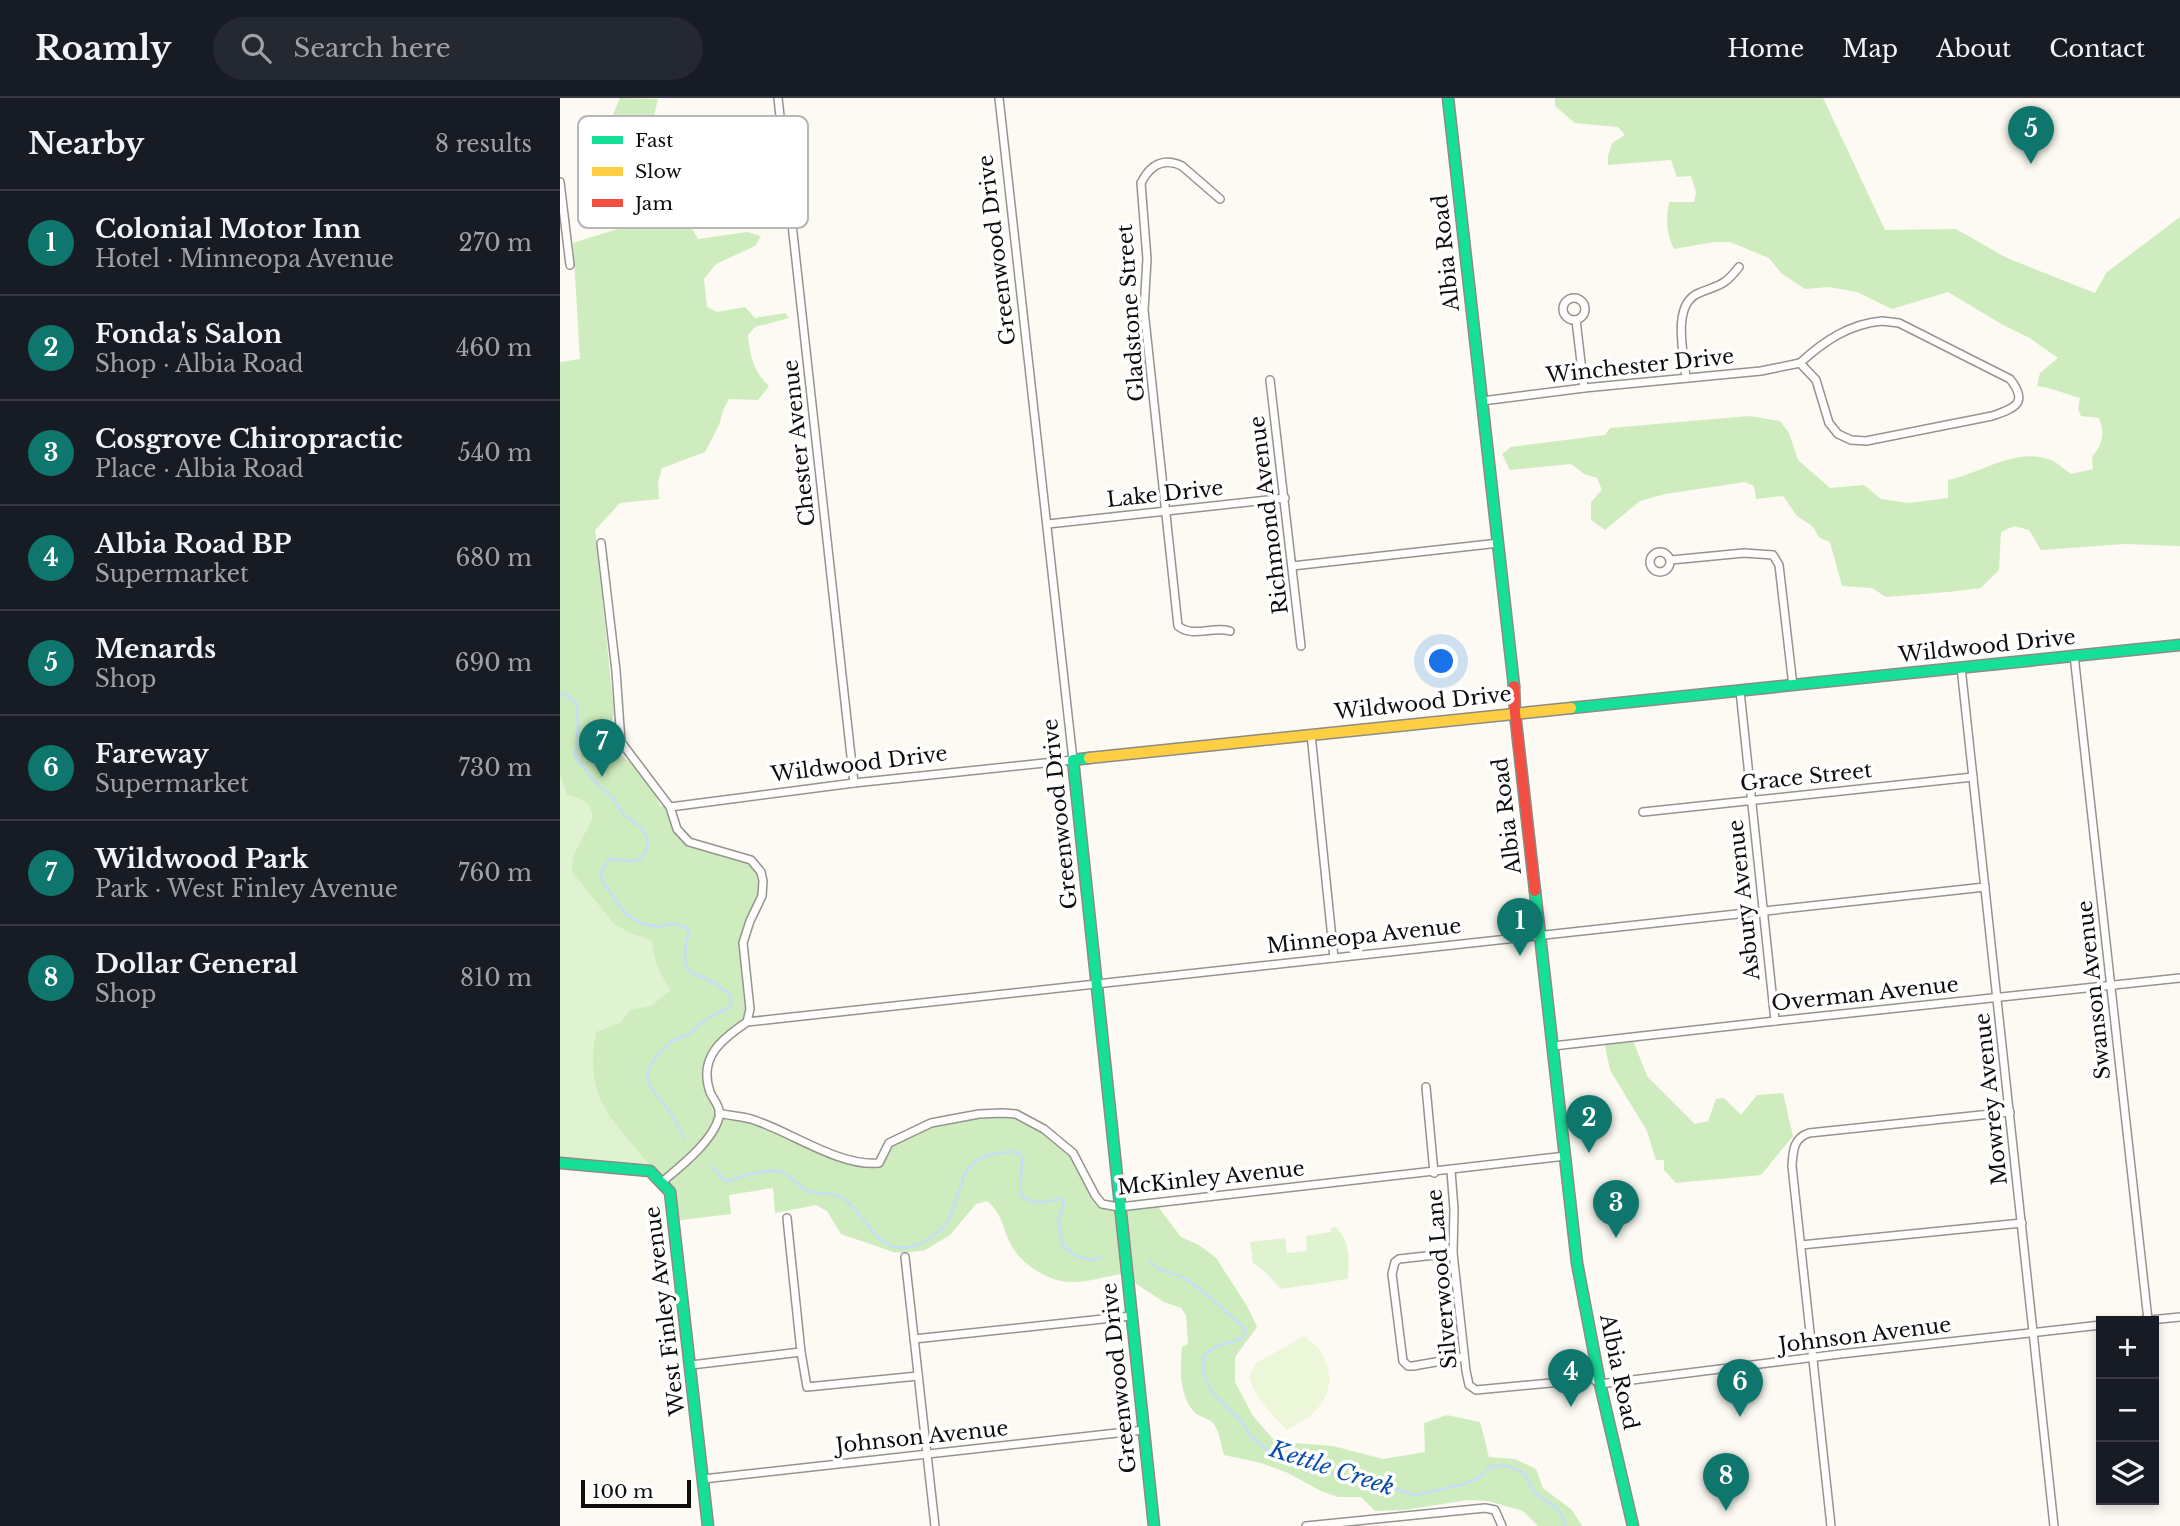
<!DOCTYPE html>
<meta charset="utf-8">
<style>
:root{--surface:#171b24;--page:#242831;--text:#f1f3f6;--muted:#9ea1a6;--line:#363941;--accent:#0f766e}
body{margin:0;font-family:"Libre Baskerville",serif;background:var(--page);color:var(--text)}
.controls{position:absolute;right:21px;bottom:21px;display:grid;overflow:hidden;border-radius:0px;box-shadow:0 4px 10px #0003}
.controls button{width:63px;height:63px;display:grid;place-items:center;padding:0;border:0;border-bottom:2px solid var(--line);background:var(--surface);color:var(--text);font:35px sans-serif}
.scale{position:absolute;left:21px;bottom:18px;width:110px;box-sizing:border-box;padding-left:7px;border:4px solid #0e0e0e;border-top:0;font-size:19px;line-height:24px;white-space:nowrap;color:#0e0e0e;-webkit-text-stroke:5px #fff;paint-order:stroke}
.you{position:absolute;left:882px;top:564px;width:24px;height:24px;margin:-18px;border:5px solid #fff;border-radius:50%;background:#1a73e8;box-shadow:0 0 0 10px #1a73e833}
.badge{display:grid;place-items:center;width:46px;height:46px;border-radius:50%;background:var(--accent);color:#fff;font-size:23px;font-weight:700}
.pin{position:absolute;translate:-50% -58px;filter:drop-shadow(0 2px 4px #0008)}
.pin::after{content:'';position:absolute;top:37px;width:24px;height:21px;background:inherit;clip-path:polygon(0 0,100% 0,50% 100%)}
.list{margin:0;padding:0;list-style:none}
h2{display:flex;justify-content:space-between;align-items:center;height:91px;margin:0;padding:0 28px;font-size:30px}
h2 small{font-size:23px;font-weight:400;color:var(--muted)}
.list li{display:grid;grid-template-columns:46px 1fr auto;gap:21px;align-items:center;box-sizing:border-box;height:105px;padding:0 28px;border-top:2px solid var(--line)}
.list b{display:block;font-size:26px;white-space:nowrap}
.list p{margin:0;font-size:23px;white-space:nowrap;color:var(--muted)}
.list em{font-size:23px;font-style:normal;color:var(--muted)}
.icon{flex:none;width:38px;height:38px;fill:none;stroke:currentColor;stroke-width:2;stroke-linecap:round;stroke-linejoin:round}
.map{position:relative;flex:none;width:1620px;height:1428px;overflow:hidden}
header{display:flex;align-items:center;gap:42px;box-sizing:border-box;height:98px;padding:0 35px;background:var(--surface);border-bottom:2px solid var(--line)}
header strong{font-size:33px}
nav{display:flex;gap:38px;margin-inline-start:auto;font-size:24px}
.search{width:490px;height:63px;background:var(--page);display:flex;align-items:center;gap:18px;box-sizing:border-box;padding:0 24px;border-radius:38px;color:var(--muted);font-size:26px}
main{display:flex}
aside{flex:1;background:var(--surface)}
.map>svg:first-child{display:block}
.green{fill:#e0f3d0}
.forest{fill:#ceecbd}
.pitch{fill:#ecf7da}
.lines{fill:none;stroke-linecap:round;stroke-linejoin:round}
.stream{stroke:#c5dff9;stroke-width:2.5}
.street-casing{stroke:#959491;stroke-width:10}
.fast-casing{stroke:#8c8b87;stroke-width:13}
.slow-casing{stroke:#8c8b87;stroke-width:13}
.jam-casing{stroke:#8c8b87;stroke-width:13}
.street{stroke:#fffefd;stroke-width:7}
.fast{stroke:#16e098;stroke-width:10}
.slow{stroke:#ffcf43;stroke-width:10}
.jam{stroke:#f24e42;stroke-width:10}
.labels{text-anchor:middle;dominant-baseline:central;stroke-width:7;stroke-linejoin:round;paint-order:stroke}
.street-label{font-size:21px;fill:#0e0e0e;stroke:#fff}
.water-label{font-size:23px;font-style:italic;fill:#0a4dad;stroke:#fff}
.key{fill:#fff;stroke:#b7b7b7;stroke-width:2}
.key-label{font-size:19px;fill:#0e0e0e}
</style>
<header>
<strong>Roamly</strong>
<div class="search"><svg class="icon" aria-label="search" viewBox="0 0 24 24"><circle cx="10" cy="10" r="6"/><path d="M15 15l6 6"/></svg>Search here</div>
<nav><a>Home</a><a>Map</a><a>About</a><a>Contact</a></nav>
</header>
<main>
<aside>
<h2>Nearby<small>8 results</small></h2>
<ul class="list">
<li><span class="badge">1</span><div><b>Colonial Motor Inn</b><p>Hotel · Minneopa Avenue</p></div><em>270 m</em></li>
<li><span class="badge">2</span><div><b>Fonda's Salon</b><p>Shop · Albia Road</p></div><em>460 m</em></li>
<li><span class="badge">3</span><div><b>Cosgrove Chiropractic</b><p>Place · Albia Road</p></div><em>540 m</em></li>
<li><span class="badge">4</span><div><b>Albia Road BP</b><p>Supermarket</p></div><em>680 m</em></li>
<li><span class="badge">5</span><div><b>Menards</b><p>Shop</p></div><em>690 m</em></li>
<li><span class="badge">6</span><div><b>Fareway</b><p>Supermarket</p></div><em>730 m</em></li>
<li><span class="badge">7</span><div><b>Wildwood Park</b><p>Park · West Finley Avenue</p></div><em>760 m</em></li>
<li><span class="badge">8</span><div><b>Dollar General</b><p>Shop</p></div><em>810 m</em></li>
</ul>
</aside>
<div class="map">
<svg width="1620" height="1428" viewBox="0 0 1620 1428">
<rect width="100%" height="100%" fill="#fcfaf2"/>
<g class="green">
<path d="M0 264 35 431 54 615 48 635V647C73 666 90 678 100 708L110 709 117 730 190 823 157 948 90 1073 0 1059Z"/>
<path d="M776 1129C791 1145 789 1161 788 1181L721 1191 705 1174 693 1165 690 1144 725 1140 727 1155 747 1153 746 1138 771 1134V1130Z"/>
</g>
<g class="forest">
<path d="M60 0 98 1 90 34 99 37 124 117 138 141 187 134 201 138 195 148 156 166 144 181 147 209 157 214 185 209 195 220 225 215 229 220 195 229 188 237C190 258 193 273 209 288L198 302 169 301 163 312 159 327 145 354 102 370 98 384 99 401 60 405 35 432 54 615 48 635V647C73 666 90 678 100 708L110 709 117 730 129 744 191 762 203 783 186 835 187 924C164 940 141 960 150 992 152 999 156 1006 160 1013L190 1021 285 1061 319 1065 329 1045 351 1033 395 1020 456 1016 513 1055 542 1106H596L621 1139 639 1147 656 1160 687 1208 697 1229 675 1259V1284L693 1318 712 1340 734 1345 773 1348 823 1361 865 1354 864 1325 887 1317 920 1324 929 1359 955 1361 976 1371 983 1390 1012 1412 1022 1428H978L963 1413 928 1403 908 1402 844 1412 815 1413 801 1399H778L761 1393 728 1375 701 1365 664 1357C661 1348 660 1333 653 1325 648 1320 639 1319 634 1314 619 1296 620 1271 622 1249L628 1246 626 1217 621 1210 604 1204 561 1176C543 1179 519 1187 501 1183 481 1179 459 1163 450 1145 443 1129 441 1114 427 1103L416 1106 390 1137 365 1152 345 1155 333 1154 281 1136 267 1113 256 1107 215 1115 213 1090 169 1097 171 1116 114 1123C110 1110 108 1093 100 1082 63 1026 21 1012 36 934L60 925 70 912 91 908 111 892C99 875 94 862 92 843L71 835 54 826 12 774 13 758 33 720 30 708 20 700 7 697 0 675V264L20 261 13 145 67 128 62 96 66 70 49 27Z"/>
<path d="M995 0H1263L1325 132 1396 131 1447 160 1535 195 1547 174 1620 119V448L1565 446 1481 452 1469 432 1454 428 1441 434 1439 472 1421 490 1388 494 1326 499 1312 490 1282 488 1270 444 1260 440 1252 428 1237 418 1223 398 1196 401 1194 388 1185 384 1105 396 1080 403 1045 432 1031 422V404L1042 392 1037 380 1024 376 1011 366 950 372 942 356 951 349 1045 337 1050 330 1189 318 1220 323 1229 335 1238 362 1270 390 1304 387 1321 401 1349 405 1388 400V382C1421 375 1459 347 1493 363 1499 366 1505 372 1511 376L1533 371 1532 359C1543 346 1545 336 1539 320L1521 318 1518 311 1520 300C1505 296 1493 290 1477 288L1480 275 1498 260 1468 239 1443 227 1388 194 1332 211 1297 194 1269 189 1245 191 1221 175 1209 160 1170 144H1154L1114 151C1106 134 1106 122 1109 104H1134L1136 94 1131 78 1117 79 1111 62 1048 67V58L1052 45 1065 37 1058 29 1015 25 995 8Z"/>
<path d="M1072 940 1087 978 1135 1026 1148 1023 1156 1001 1164 1000 1181 1017 1197 997 1223 995 1233 1038 1201 1077 1116 1085 1104 1072V1062H1096L1087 1033 1050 972 1044 943Z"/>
</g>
<path class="pitch" d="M744 1238C771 1255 779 1289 755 1313 748 1321 737 1326 727 1332 711 1315 695 1301 689 1278L696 1265Z"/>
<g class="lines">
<g class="stream">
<path d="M0 598 5 596 17 606 18 628 15 658 35 684 53 700 62 715 82 730 88 741 86 753 81 761 71 763 49 761 41 773C41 789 48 789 55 801 63 815 76 826 93 828 109 830 115 820 129 832 128 840 125 847 125 855 124 876 132 875 147 881 156 885 164 892 171 898V907L166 912 155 916 140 926 128 937 112 943 97 958 87 973 89 987 113 1018 124 1040"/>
<path d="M152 1068 165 1083C183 1080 203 1069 222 1074 232 1077 238 1090 248 1093 260 1097 272 1093 284 1101 309 1119 318 1163 359 1146 367 1143 379 1134 385 1127 395 1115 395 1097 403 1083L402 1080C416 1057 430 1054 456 1054L462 1060 460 1096C472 1108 484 1104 500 1101L504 1105 498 1124 503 1148 515 1158 532 1162 540 1159"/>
<path d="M589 1163C600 1176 614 1173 627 1182 648 1196 668 1215 686 1232L681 1241 655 1249 644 1257 643 1275 653 1295 682 1324 690 1338 707 1352 794 1382 817 1386 856 1397 904 1386 917 1381 932 1368H950L965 1376 973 1393 997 1411 1004 1421V1428"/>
</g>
<g class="street-casing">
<g id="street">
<path d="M218 0 294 685"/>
<path d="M0 84 10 167"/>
<path d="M660 101 622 68C603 59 590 67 581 85L587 161 584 212 618 528C632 540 653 528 670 533"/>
<circle cx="1014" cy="211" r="11"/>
<path d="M1016 222 1024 290"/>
<path d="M1322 223 1339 225 1450 281C1469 305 1455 310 1432 318L1306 343 1291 342 1278 336 1269 325 1256 282 1240 265C1264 243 1289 226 1322 223Z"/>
<path d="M1126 280C1124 256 1111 206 1139 195 1161 186 1164 188 1179 169"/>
<path d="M710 282 741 548"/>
<path d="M922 303 1024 290 1201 273 1240 265"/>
<path d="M488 426 725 400"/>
<path d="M41 445 56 573 61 644 110 709 117 731 129 744 191 762 201 774 203 783 202 798 190 823 183 845 190 911 187 924C162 941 138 959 150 994 154 1003 161 1009 159 1019 153 1043 121 1068 102 1084"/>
<circle cx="1100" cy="464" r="10"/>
<path d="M1111 462 1184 455 1213 457 1219 467 1233 588"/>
<path d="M732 468 939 445"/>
<path d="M1514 557 1588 1222"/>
<path d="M1401 569 1494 1428"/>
<path d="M1180 593 1215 923"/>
<path d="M751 636 774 860"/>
<path d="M110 709 294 685 513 662 439 0"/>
<path d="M1083 714 1413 679"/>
<path d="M187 924 1425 789"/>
<path d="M993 948 1215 923 1620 880"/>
<path d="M866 989 874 1075"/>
<path d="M159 1015C170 1018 181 1018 191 1021 230 1033 279 1069 319 1065L329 1045 371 1025 419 1016 443 1015 456 1016 484 1031 513 1055 535 1097 542 1106 559 1109 1006 1058"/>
<path d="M891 1073 894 1111 893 1155 906 1273 909 1287 916 1292 1033 1281 1040 1286 1280 1256 1541 1227"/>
<path d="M227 1120 241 1254 247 1289 358 1278"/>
<path d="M1241 1147 1462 1125"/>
<path d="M893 1155 839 1161 835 1164 832 1176 843 1263 848 1268H853L904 1259"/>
<path d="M345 1159 375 1428"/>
<path d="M1580 1223 1620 1219"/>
<path d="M354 1241 571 1218"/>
<path d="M131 1267 241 1254"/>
<path d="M143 1381 584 1332"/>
<path d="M746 1428 925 1410 935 1412 942 1428"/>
<path d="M1271 1428 1232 1068C1233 1054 1233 1040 1249 1035L1450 1014"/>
</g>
</g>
<g class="fast-casing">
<g id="fast">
<path d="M888 0 954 588"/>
<path d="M1011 610 1620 547"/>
<path d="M529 660 513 662 594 1428"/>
<path d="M975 793 1017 1165 1040 1286 1073 1428"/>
<path d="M0 1065 90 1073 110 1094 148 1428"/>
</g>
</g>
<g class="slow-casing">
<path id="slow" d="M529 660 1011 610"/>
</g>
<g class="jam-casing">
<path id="jam" d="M954 588 955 615 975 793"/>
</g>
<use href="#street" class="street"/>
<use href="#fast" class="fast"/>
<use href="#slow" class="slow"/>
<use href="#jam" class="jam"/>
</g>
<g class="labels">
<g class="street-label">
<text transform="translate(437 152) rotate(-97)">Greenwood Drive</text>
<text transform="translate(886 155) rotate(-96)">Albia Road</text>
<text transform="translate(571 215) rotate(-94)">Gladstone Street</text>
<text transform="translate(1080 268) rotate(-6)">Winchester Drive</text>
<text transform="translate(239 345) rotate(-96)">Chester Avenue</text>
<text transform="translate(605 396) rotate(-6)">Lake Drive</text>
<text transform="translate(709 417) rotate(-97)">Richmond Avenue</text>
<text transform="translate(1427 548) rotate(-6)">Wildwood Drive</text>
<text transform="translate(863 605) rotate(-6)">Wildwood Drive</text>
<text transform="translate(299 666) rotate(-7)">Wildwood Drive</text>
<text transform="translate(1246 679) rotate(-6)">Grace Street</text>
<text transform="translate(500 716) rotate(-96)">Greenwood Drive</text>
<text transform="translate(947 718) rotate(-97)">Albia Road</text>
<text transform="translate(1184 802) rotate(-96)">Asbury Avenue</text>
<text transform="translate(804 838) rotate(-6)">Minneopa Avenue</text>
<text transform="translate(1534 892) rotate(-96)">Swanson Avenue</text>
<text transform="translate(1305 896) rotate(-6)">Overman Avenue</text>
<text transform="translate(1431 1001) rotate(-96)">Mowrey Avenue</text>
<text transform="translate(651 1080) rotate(-6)">McKinley Avenue</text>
<text transform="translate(882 1181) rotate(-95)">Silverwood Lane</text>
<text transform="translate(105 1213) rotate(-97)">West Finley Avenue</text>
<text transform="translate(1305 1237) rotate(-7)">Johnson Avenue</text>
<text transform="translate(1059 1274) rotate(78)">Albia Road</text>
<text transform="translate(559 1280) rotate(-96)">Greenwood Drive</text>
<text transform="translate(362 1339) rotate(-6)">Johnson Avenue</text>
</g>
<g class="water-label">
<text transform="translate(772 1370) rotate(18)">Kettle Creek</text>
</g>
</g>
<rect x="18" y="18" width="230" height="112" rx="10" class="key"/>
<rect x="32" y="38" width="31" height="8" fill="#16e098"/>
<rect x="32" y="69" width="31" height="9" fill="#ffcf43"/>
<rect x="32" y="101" width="31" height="8" fill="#f24e42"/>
<g class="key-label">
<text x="75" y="49">Fast</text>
<text x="75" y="80">Slow</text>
<text x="75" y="112">Jam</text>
</g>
</svg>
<div class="controls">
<button>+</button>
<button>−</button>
<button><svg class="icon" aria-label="layers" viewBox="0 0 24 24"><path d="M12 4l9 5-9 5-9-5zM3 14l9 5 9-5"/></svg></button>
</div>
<div class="scale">100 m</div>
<div class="you"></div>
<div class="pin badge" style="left:960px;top:858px">1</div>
<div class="pin badge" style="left:1029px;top:1055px">2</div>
<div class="pin badge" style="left:1056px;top:1140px">3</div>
<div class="pin badge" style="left:1011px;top:1309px">4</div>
<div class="pin badge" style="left:1471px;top:66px">5</div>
<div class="pin badge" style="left:1180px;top:1319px">6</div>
<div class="pin badge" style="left:42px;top:679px">7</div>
<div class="pin badge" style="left:1166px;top:1413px">8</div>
</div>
</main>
